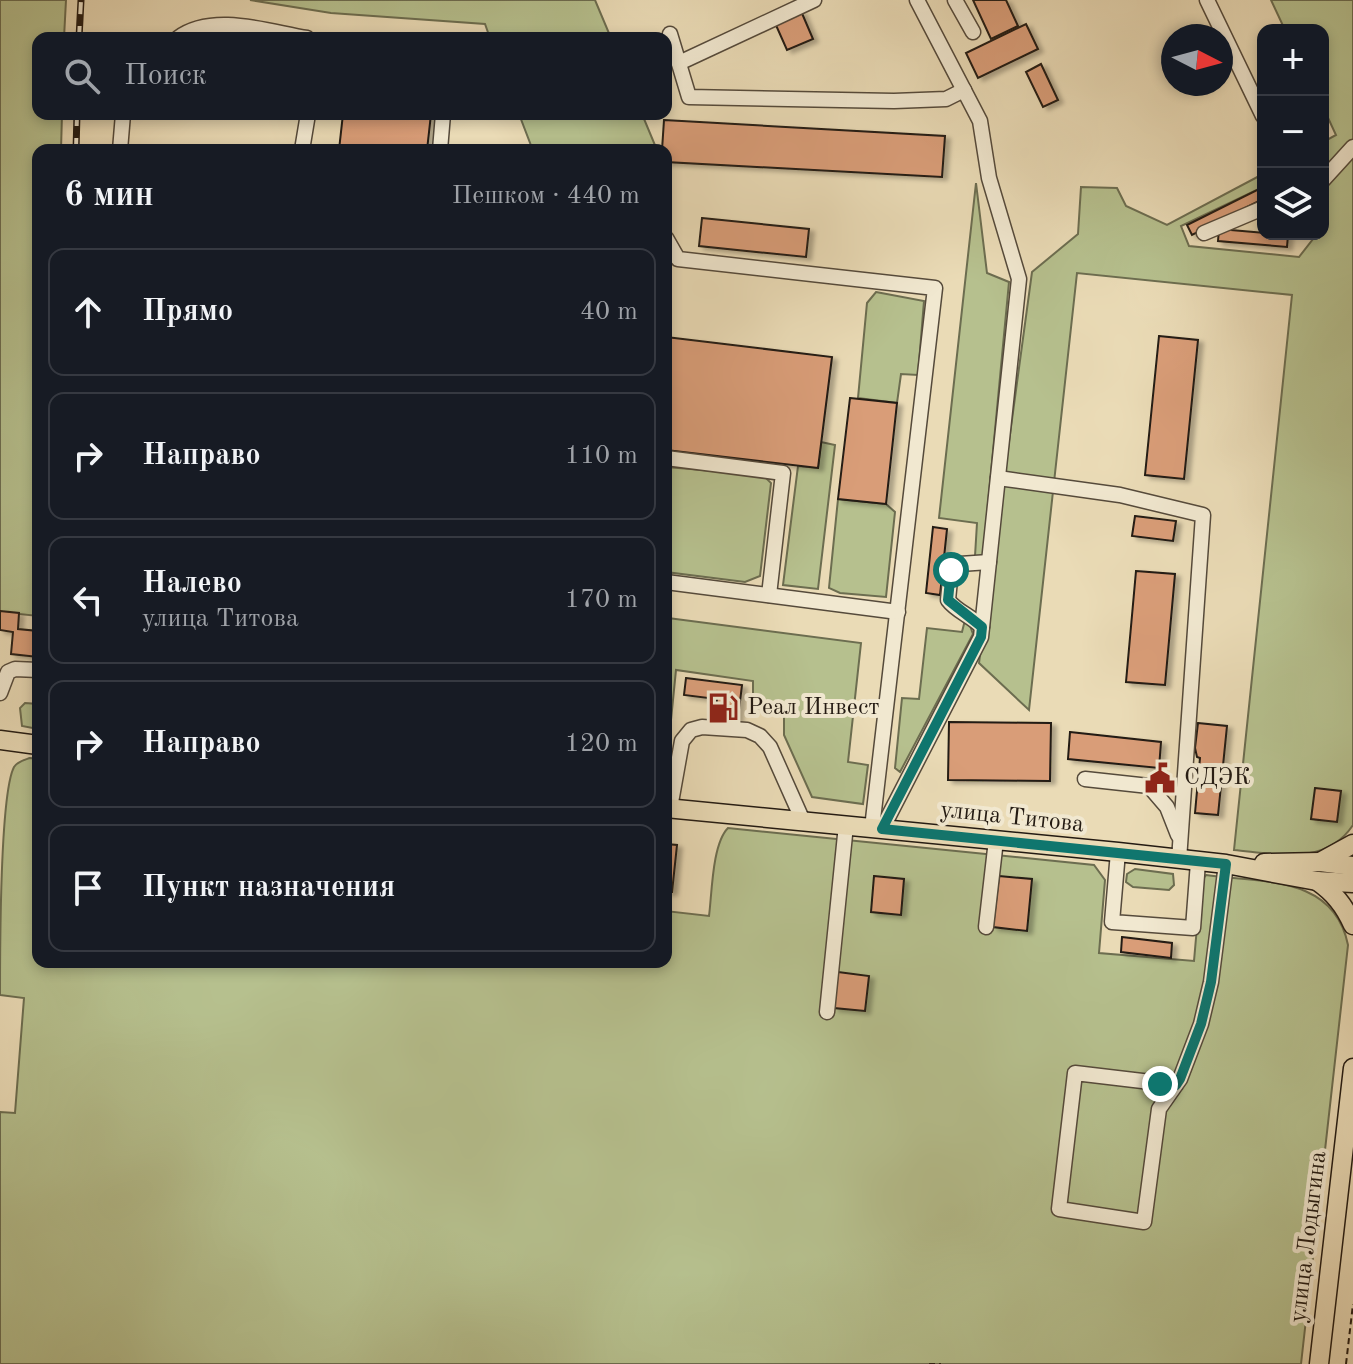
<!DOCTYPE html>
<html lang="ru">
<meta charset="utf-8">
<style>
:root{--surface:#171b24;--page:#20242c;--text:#f1f3f6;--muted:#9ea1a6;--line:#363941}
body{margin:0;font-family:"Old Standard TT",serif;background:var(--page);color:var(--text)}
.controls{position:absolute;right:24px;top:24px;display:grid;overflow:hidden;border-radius:16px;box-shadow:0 4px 12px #0003}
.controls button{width:72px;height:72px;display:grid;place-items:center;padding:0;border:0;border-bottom:2px solid var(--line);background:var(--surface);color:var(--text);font:40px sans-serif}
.compass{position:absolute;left:1161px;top:24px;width:72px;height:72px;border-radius:50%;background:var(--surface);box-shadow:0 4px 12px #0003;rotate:96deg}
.stop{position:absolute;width:24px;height:24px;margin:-18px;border:6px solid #0f766e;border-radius:50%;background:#fff}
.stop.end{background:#0f766e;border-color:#fff;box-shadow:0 2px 8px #0008}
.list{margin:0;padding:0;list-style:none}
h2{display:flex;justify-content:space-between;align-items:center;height:104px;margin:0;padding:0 32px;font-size:34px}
h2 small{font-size:26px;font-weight:400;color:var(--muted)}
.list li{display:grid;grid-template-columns:52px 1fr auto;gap:24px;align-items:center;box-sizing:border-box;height:128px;margin:0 16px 16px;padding:0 16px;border:2px solid var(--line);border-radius:16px}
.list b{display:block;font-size:30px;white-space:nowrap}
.list p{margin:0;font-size:26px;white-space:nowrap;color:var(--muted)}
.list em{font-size:26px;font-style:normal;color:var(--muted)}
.icon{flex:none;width:44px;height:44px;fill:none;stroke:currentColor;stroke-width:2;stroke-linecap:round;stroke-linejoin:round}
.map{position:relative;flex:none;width:1353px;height:1364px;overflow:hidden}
.search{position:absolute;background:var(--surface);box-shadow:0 4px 12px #0003;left:32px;top:32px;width:640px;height:88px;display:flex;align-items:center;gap:20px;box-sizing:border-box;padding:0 28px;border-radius:16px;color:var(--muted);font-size:30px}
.panel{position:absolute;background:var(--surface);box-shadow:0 4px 12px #0003;left:32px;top:144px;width:640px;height:824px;border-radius:16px}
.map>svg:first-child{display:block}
.green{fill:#b6c08e;stroke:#6c6d50;stroke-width:2}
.building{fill:#d99d78;stroke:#231a12;stroke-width:2;filter:url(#shadow)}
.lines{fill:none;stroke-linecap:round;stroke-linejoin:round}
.minor-casing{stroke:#554a3b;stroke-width:17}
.major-casing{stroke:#231a12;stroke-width:21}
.path{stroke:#231a12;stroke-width:2;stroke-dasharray:6 4;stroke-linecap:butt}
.minor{stroke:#f1e8d0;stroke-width:14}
.major{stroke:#eadbb6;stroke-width:18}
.rail-casing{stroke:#231a12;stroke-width:7}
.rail{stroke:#f1e8d0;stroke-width:4;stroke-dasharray:12;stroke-linecap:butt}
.route{stroke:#0f766e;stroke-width:10}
.labels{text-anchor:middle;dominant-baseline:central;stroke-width:8;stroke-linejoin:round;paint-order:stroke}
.poi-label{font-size:24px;fill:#231a12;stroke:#f1e8d0;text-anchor:start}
.street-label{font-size:24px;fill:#231a12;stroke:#f1e8d0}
</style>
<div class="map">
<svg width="1353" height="1364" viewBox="0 0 1353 1364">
<defs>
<filter id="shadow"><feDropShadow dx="5" dy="3" stdDeviation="2" flood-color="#0004"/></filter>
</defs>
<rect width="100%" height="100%" fill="#eadbb6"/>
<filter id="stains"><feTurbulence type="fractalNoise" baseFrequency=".0025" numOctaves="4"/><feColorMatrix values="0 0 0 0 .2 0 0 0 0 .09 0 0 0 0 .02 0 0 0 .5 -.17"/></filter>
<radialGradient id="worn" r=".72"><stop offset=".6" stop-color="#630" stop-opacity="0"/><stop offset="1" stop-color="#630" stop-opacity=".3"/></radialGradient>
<g class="green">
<path d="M0 0H66L64 38H38V114H62L61 150H38V616L0 612Z"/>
<path d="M250 0H595L611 38H490L485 24 331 13Z"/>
<path d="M1271 0H1353V825C1326 866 1277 854 1234 850L1292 295 1077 273 1029 710 979 663 1032 272 1078 234 1081 187 1117 188 1126 206 1167 225 1263 174V187L1181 226 1189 246 1299 257 1317 234H1323V142L1336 135 1323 107V30H1285Z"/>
<path d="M519 114H642L657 150 532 148Z"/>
<path d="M976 183 987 273 1009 282 983 557 975 556 977 523 939 518Z"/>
<path d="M876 292 924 301 918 375 901 374 897 403 858 398 867 303Z"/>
<path d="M821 442 835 445 818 589 783 585 798 466 818 468Z"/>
<path d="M666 467 763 475 771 483 760 576 745 582 666 572Z"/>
<path d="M838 499 886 504 895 512 886 597 840 593 829 588Z"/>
<path d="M668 618 861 643 848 762 868 765 863 804 812 797 784 735V713L753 708V681L676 670 668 750 677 751 676 766 666 765Z"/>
<path d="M965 620 969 623 973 634 900 772 895 768 902 698 919 699 927 628 962 632Z"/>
<path d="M25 703 38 704V729L22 726 20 708Z"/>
<path d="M30 758 38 759V962H666V911L709 916C712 894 712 844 728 828L1094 865 1105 880 1099 953 1194 961 1201 881 1206 875C1262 883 1334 875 1348 945L1301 1364H0V1112L15 1113 24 998 0 995C0 954 0 794 14 767 18 761 24 760 30 758Z"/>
<path d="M1135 869 1173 874 1174 885 1169 890 1133 887 1126 882 1127 874Z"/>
</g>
<g class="building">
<path d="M973 0H1006L1018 26 991 39Z"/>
<path d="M801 11 813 39 787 50 775 23Z"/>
<path d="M1026 24 1038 49 978 78 966 53Z"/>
<path d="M1041 64 1058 100 1043 107 1026 72Z"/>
<path d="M343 114H431L427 150H339Z"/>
<path d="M664 120 945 136 942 177 666 162V150H662Z"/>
<path d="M1263 187V199L1192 235 1187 225Z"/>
<path d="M702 218 809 229 806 257 699 246Z"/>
<path d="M1219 229 1288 235 1287 247 1218 241Z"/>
<path d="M1159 336 1198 340 1184 479 1145 475Z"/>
<path d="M666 337 832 357 818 468 666 450Z"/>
<path d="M850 398 897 403 886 504 838 499Z"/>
<path d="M1135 516 1176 521 1173 541 1132 536Z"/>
<path d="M933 527 947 529 940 595 926 593Z"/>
<path d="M1136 571 1175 574 1165 685 1126 682Z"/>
<path d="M0 611 19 613 18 629 38 631V657L11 654 13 632 0 630Z"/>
<path d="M686 678 742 685 737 726 714 723 717 699 684 695Z"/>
<path d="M949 722 1051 723 1050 781 948 780Z"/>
<path d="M1198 723 1227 726 1218 815 1195 813 1200 758 1197 757 1195 748Z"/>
<path d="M1070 732 1161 742 1159 768 1068 759Z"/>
<path d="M1315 788 1341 791 1337 822 1311 819Z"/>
<path d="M666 844 677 845 672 892H666Z"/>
<path d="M874 876 904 879 901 915 871 912Z"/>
<path d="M999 876 1032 879 1027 931 993 927Z"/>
<path d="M1122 937 1172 943 1171 958 1121 952Z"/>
<path d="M838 972 869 976 865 1011 834 1008Z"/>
</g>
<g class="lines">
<g class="minor-casing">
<g id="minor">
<path d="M955 0 973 32"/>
<path d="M1207 0 1263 116"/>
<path d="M670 34 689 97 894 101 946 99 964 90"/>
<path d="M178 38C213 12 269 32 307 38"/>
<path d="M679 63 814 0"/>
<path d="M120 150 123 114"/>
<path d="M302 150 308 114"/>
<path d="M440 150 443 114"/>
<path d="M1323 180 1353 147"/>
<path d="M1204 233 1263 208"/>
<path d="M666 238 678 259 935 288 872 828"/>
<path d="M666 458 783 473 769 595"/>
<path d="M998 478 1120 495 1203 515 1179 860"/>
<path d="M666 582 898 612"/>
<path d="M982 627C971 616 956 611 948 600L951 570 960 564 989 562"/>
<path d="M0 693 8 672 15 669 38 670"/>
<path d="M1085 779 1149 786 1167 807 1178 835"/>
<path d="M670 808 682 741 691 730 702 727 747 730 760 736 770 747 803 821"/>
<path d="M882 829 981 637 1019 279 989 178 980 121 917 0"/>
<path d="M1118 852 1112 922 1193 928 1198 862"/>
<path d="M986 927 996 840"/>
<path d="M827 1012 846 825"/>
<path d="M1176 1085 1075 1073 1059 1209 1144 1222 1159 1109 1180 1079 1201 1024 1211 982 1226 864"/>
</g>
</g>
<g class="major-casing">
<g id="major">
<path d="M0 740 38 745"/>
<path d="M666 808 1118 852 1226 864 1317 881 1353 883"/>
<path d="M1322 861 1353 844"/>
<path d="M1264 863 1320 862 1353 866"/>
<path d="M1317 881C1334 893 1344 905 1353 925"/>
<path d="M1319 1364 1353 1068"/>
</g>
</g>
<g class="path">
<path d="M929 1364H941"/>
<path d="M1346 1364 1353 1304"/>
</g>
<use href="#minor" class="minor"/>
<use href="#major" class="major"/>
<g class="rail-casing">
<g id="rail">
<path d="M79 38 81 0"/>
<path d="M76 150 77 114"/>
</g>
</g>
<use href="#rail" class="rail"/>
</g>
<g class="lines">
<path class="route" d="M951 570 948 600 982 627 981 637 882 829 1226 864 1211 982 1201 1024 1180 1079 1176 1085 1160 1084"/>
</g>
<defs>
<g id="fuel-bare" transform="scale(2.4)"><path d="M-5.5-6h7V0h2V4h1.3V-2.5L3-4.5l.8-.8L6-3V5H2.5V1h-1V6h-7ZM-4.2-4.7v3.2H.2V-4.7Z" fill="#8f2418" stroke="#f1e8d0" stroke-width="2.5" paint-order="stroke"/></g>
<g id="civic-bare" transform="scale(2.4)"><path d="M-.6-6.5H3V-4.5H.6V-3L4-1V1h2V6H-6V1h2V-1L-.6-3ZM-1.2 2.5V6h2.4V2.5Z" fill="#8f2418" stroke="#f1e8d0" stroke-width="2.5" paint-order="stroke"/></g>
</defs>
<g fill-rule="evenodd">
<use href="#fuel-bare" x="723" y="708"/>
<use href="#civic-bare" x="1160" y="778"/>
</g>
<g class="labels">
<g class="poi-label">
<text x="747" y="708">Реал Инвест</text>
<text x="1184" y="778">СДЭК</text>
</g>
<g class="street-label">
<text transform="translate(1012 818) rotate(6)">улица Титова</text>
<text transform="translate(1309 1237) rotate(-83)">улица Лодыгина</text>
</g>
</g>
<rect width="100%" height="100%" filter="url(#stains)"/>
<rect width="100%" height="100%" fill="url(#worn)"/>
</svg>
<div class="controls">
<button>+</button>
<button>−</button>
<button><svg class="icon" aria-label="layers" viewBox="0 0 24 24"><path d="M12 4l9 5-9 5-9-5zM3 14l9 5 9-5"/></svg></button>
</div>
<svg class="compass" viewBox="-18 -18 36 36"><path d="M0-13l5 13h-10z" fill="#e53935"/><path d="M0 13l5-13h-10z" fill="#9ea1a6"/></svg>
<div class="stop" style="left:951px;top:570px"></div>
<div class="stop end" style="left:1160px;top:1084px"></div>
<div class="search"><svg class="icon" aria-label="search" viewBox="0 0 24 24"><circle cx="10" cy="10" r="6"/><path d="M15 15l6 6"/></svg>Поиск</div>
<section class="panel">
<h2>6 мин<small>Пешком · 440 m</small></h2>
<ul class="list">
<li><svg class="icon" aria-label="ahead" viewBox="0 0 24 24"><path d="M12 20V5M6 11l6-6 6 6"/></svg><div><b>Прямо</b></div><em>40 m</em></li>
<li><svg class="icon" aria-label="right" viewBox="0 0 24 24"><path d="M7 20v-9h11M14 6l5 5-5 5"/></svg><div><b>Направо</b></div><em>110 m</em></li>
<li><svg class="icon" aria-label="left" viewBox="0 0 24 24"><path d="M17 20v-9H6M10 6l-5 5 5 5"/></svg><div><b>Налево</b><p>улица Титова</p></div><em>170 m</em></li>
<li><svg class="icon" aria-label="right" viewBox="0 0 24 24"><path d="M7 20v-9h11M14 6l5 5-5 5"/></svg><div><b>Направо</b></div><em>120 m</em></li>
<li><svg class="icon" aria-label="arrive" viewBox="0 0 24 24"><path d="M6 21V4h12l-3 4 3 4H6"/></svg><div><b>Пункт назначения</b></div></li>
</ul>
</section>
</div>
